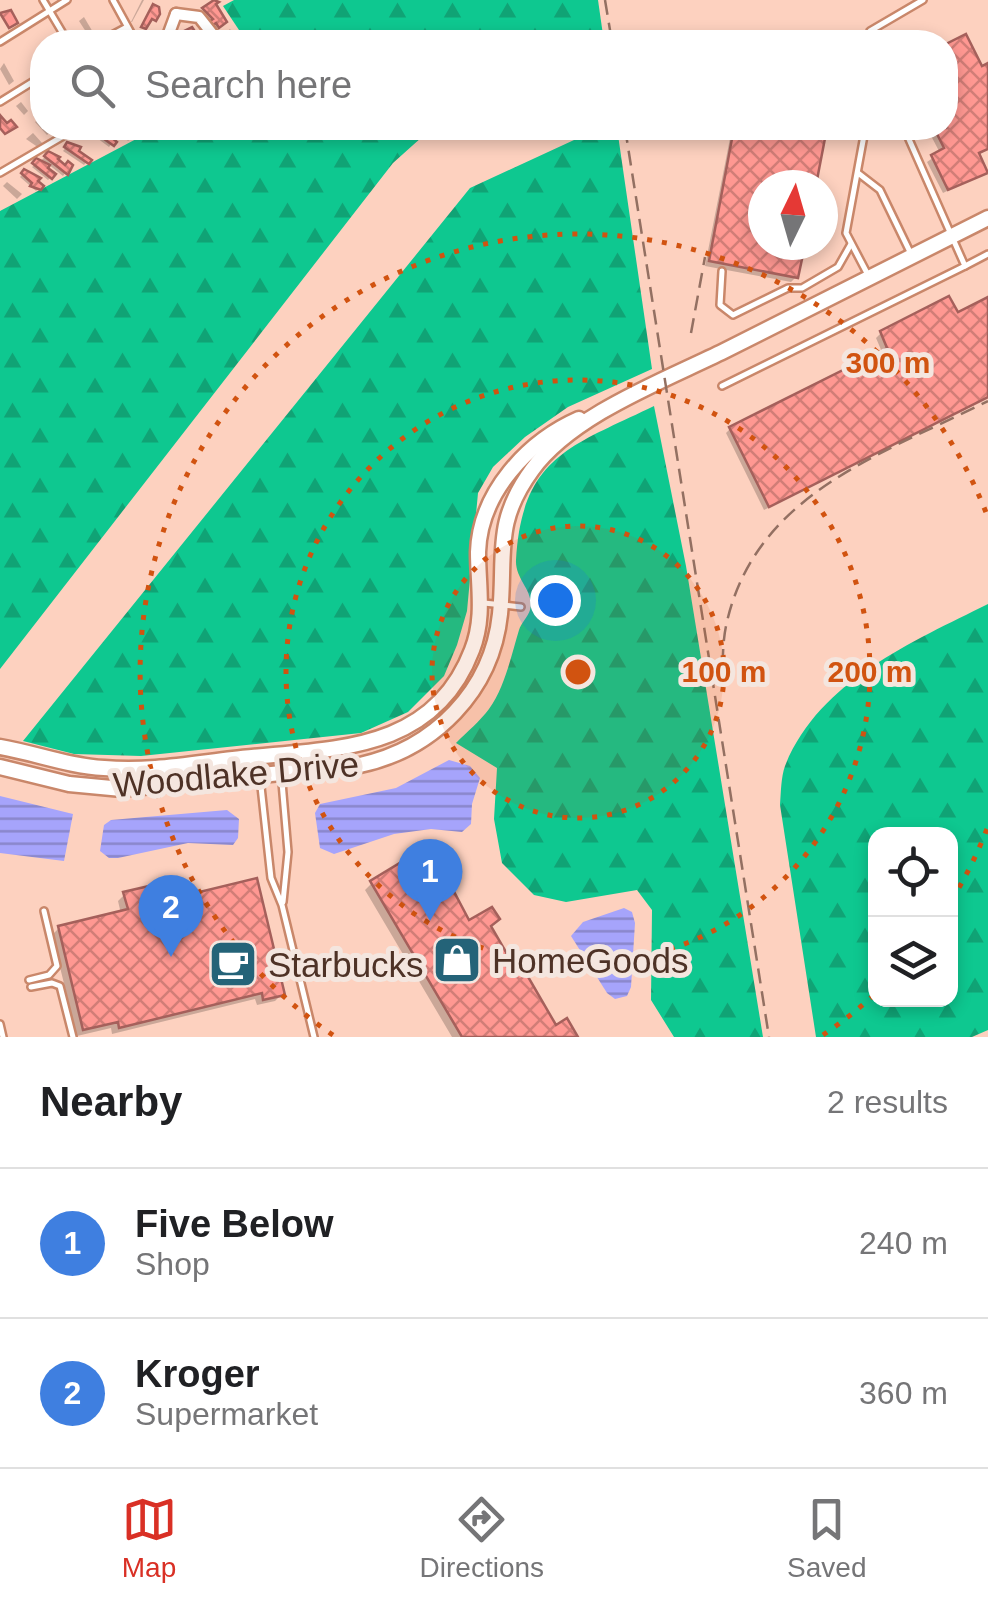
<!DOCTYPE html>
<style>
:root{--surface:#fff;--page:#f2f2f2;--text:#202124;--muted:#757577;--line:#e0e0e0;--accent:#d93025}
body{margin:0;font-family:Arial,sans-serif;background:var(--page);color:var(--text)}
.controls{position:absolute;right:30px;bottom:30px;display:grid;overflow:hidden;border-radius:20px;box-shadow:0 5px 15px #0003}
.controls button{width:90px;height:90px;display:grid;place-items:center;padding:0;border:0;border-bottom:2px solid var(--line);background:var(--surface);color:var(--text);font:50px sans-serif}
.compass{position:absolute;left:748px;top:170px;width:90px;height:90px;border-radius:50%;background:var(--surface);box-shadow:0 5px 15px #0003;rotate:5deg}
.you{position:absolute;left:555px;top:600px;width:35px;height:35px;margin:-25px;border:8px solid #fff;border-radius:50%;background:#1a73e8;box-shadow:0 0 0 15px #1a73e833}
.badge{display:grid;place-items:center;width:65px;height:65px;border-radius:50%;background:var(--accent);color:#fff;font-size:32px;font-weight:700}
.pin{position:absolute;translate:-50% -82px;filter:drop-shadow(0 2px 5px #0008)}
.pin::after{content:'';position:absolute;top:52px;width:35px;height:30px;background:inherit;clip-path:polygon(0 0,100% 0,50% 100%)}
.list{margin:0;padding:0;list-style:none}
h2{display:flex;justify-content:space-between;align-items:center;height:130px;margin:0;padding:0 40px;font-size:42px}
h2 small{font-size:32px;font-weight:400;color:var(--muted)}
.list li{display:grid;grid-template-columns:65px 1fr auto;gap:30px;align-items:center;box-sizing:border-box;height:150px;padding:0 40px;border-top:2px solid var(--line)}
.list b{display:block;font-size:38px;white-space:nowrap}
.list p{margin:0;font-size:32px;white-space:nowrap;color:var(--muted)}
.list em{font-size:32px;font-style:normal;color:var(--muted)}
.icon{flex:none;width:55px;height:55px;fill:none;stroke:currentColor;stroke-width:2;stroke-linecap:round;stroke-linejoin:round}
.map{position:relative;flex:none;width:988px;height:1037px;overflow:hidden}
.search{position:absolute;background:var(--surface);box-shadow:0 5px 15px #0003;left:30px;right:30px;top:30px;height:110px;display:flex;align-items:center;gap:25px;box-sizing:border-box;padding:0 35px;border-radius:40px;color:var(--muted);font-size:38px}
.sheet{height:430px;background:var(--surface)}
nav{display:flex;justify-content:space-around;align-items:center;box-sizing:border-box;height:140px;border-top:2px solid var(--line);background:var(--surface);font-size:28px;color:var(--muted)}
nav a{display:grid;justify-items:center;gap:5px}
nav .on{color:var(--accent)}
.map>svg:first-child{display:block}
.forest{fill:url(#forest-firs);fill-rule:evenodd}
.water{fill:url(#water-rules)}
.shadow{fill:#0003}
.building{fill:url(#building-cross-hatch);stroke:#a5605b;stroke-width:2.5}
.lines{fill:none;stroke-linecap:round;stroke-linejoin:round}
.lane-casing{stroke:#c9876a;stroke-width:10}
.street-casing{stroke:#c9876a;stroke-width:15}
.secondary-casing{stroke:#c9876a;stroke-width:19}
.lane{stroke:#fff;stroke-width:5}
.street{stroke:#fff;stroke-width:10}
.secondary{stroke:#fff;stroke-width:14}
.rail{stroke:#937062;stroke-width:2.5;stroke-dasharray:15 8;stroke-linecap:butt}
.ring{fill:none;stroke:#d15310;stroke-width:5;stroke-dasharray:5 10}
.labels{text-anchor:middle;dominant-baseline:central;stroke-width:10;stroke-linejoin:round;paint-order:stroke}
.street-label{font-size:35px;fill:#4e3226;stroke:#f4e6df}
.poi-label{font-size:35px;fill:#4e3226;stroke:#f4e6df;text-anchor:start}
.centre{fill:#d15310;stroke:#f4e6df;stroke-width:5}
.ring-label{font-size:30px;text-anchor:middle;font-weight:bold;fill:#d15310;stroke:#f4e6df;stroke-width:10;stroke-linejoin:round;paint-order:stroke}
</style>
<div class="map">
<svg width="988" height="1037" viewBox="0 0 988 1037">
<defs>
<pattern id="forest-firs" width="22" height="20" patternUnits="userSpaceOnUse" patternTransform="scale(2.5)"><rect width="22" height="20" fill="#0ec890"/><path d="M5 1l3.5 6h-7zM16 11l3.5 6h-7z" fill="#10a375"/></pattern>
<pattern id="water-rules" width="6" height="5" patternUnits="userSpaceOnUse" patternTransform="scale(2.5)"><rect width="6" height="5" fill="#a6a4fb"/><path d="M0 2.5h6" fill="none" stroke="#8986cb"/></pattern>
<pattern id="building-cross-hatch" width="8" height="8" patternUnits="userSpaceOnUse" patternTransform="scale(2.5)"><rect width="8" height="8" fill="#ff9892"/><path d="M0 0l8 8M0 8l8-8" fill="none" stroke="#d17d77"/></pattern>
</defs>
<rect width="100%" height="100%" fill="#fdd1bf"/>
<g class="forest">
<path d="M234 0H598L604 42H247L223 6Z"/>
<path d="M157 128H432L393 163 0 669V211Z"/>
<path d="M600 128H617L652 369 568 407 525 437 493 467 478 493 467 611 457 645 444 676 408 712 361 733 141 756 74 754 23 741 470 188Z"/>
<path d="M654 406 686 566 763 1037H674L651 1000 652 910 637 890 566 902 534 895 502 863 494 819 497 768 456 743C467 732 480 721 489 709 505 687 511 656 519 630 521 623 528 617 530 610 535 591 515 580 516 560 522 456 572 446 654 406Z"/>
<path d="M988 604V1030L972 1037H816L780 805C781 792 781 777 785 766 819 681 912 642 988 604ZM876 834H950V999H876Z"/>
</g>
<g class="water">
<path d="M449 760 470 766 480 778 472 804 471 824 462 832 431 829 394 834 334 854 320 848 315 813 320 804 396 788Z"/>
<path d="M0 796 73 814 64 861 0 853Z"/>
<path d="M227 810 239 819 238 838 233 845 188 843 118 858H109L100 851 104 825 111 820Z"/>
<path d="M624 908 632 912 635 923 631 987 627 996 615 999 607 993 571 936 583 922Z"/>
</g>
<g class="shadow">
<path d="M142 0H144L132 22H131Z"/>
<path d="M206 8 222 24 215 28 212 24 210 26 203 11Z"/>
<path d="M84 17 94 34 90 38 79 21Z"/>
<path d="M230 29 240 42H230L224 34Z"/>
<path d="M151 34 156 42H148L145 38Z"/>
<path d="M965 37 981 69 988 66V150L977 155 985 172 943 193 927 162 940 153 927 128H946V46Z"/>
<path d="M4 63 14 81 9 85 0 69Z"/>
<path d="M21 102 28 111 24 115 16 106Z"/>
<path d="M41 117 42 128 52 130 47 135 35 122Z"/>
<path d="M98 128 110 134 108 138 113 142 109 147 93 135Z"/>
<path d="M118 128H126L131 138 128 141Z"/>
<path d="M134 128H143L145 132 139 136Z"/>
<path d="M732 128H825L814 185H763V245H802L796 277 791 282 705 266Z"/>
<path d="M33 133 43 144 39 148 26 139Z"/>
<path d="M67 146 88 160 84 165 63 151Z"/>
<path d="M48 155 65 168 70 166 63 176 48 164 44 168 53 175 48 180 32 167Z"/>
<path d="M25 172 41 186 36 191 20 177Z"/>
<path d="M7 182 22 194 17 199 3 186Z"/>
<path d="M988 299V397L764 510 726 433 730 429 882 352 876 338 881 333 957 315Z"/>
<path d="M372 883 414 885 468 924 489 926 555 1028 575 1037H452L365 890Z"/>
<path d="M125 894 177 900 282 994 275 1001 257 1005 255 999 112 1034 111 1028 77 1036 52 935 59 928 121 914 118 901Z"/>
</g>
<g class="building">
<path d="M214 0 219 2 216 4 227 22 219 28 216 23 213 25 210 21 213 19 202 8Z"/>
<path d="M153 4 159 7 160 14 156 21 152 19 146 29 141 27Z"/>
<path d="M11 10 18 23 9 28 0 13Z"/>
<path d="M192 27 202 42H180L176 35Z"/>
<path d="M966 34 982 66 988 63V149L979 153 988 173 948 190 931 155 944 148 934 128H946V44Z"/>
<path d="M0 115 7 123 11 120 17 127 5 134 0 128Z"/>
<path d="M96 128H105L114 134 111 137 117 142 114 146 93 131Z"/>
<path d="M734 128H827L816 185H763V245H805L798 278 709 261Z"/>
<path d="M67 142 81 147 79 151 92 160 89 164 64 147Z"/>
<path d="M48 151 60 157 58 159 65 165 68 161 73 165 68 175 44 156Z"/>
<path d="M36 158 50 165 48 168 56 174 52 179 32 163Z"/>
<path d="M24 169 41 178 38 181 44 186 41 190 30 186 32 183 21 173Z"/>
<path d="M949 296 958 312 988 297V397L769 507 729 427 887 348 880 331Z"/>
<path d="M403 861 415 881 441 867 469 920 492 907 500 919 491 926 510 959 516 956 556 1025 567 1018 578 1037H462L370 881Z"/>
<path d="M257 878 285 995 263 1000 262 993 119 1028 118 1022 83 1030 58 926 128 909 123 892 175 880 179 897Z"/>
</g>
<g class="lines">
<g class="lane-casing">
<g id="lane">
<path d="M43 0 68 42"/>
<path d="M113 0 136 42"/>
<path d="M0 42 67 0"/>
<path d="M99 42 127 27"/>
<path d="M872 42 870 31 923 0"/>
<path d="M0 102 42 76"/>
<path d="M865 130 846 233 868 275"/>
<path d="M0 173 77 128"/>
<path d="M858 173 880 190 911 254"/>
<path d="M965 266 988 254"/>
<path d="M722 271 720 305 733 315 788 288H802L838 267 851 244"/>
<path d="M722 386 965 266 904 128"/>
<path d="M484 603 521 607"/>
<path d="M258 759 271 878 282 905 314 1037"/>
<path d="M280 759 288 852 283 902"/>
<path d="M29 980 49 975 57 966 44 911"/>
<path d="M31 987 52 983 60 986 73 1037"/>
<path d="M0 1024 3 1037"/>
</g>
</g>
<g class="street-casing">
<g id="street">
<path d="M176 14 199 17 214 36V42"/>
<path d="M169 42V33L176 14"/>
</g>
</g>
<g class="secondary-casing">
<g id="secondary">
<path d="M0 747C35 753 68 766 104 768 147 772 190 764 233 759 326 748 432 756 472 650 485 617 478 586 478 552 480 493 527 442 579 419"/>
<path d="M0 767 69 784 122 789 360 765C434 749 492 691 500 614 506 555 493 523 532 470 572 415 663 381 724 351 812 307 900 263 988 218"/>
</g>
</g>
<use href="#lane" class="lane"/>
<use href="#street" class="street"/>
<use href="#secondary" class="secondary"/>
<g class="rail">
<path d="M605 0 612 42"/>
<path d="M625 128 769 1037"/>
<path d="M691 333 705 257"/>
<path d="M722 687C723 667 722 645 726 626 754 494 881 455 988 401"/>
</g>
</g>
<circle cx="578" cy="672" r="146" fill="#d15310" fill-opacity=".12"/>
<g class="ring">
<circle cx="578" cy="672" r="146"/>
<circle cx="578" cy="672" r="292"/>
<path d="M987 829A438 438 0 0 1 951 901M874 995A438 438 0 0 1 823 1035M333 1035A438 438 0 1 1 987 515"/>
</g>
<defs>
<g id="shop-square" transform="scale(2.5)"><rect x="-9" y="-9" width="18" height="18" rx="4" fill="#246378" stroke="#f4e6df"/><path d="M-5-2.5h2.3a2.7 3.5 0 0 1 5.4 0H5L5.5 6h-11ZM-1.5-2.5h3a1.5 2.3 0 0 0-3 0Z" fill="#fff"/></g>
<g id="cafe-square" transform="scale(2.5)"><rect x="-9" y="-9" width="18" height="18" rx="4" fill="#246378" stroke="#f4e6df"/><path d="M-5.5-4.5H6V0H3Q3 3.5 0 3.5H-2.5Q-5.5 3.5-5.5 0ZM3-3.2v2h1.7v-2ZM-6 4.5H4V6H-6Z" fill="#fff"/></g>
</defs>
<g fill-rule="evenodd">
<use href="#shop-square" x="457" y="960"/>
<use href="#cafe-square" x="233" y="964"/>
</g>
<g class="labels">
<g class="street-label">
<text transform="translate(236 774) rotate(-5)">Woodlake Drive</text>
</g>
<g class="poi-label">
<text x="492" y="960">HomeGoods</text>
<text x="268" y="964">Starbucks</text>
</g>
</g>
<circle cx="578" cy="672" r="15" class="centre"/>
<g class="ring-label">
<text x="888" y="373">300 m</text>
<text x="724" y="682">100 m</text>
<text x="870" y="682">200 m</text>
</g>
</svg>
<div class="controls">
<button><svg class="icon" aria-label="locate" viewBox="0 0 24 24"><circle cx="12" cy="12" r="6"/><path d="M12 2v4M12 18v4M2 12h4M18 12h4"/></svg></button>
<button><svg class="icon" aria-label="layers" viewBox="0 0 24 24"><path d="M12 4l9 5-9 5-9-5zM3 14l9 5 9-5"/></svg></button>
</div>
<svg class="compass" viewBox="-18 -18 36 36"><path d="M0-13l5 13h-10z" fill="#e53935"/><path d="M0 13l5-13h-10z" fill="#757577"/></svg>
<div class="you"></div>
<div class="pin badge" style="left:430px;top:921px;background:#3f7fe0">1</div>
<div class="pin badge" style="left:171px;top:957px;background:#3f7fe0">2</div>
<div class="search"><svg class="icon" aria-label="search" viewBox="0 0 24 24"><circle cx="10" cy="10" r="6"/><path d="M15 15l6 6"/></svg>Search here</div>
</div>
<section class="sheet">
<h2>Nearby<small>2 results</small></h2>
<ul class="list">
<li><span class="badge" style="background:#3f7fe0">1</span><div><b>Five Below</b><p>Shop</p></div><em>240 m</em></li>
<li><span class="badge" style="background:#3f7fe0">2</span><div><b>Kroger</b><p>Supermarket</p></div><em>360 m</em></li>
</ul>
</section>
<nav>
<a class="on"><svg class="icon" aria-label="map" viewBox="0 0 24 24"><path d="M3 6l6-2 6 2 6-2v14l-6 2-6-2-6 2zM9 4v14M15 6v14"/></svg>Map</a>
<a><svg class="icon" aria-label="directions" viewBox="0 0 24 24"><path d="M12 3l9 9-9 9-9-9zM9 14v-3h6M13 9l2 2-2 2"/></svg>Directions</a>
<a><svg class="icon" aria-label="saved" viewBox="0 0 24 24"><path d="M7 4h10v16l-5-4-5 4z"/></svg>Saved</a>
</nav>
